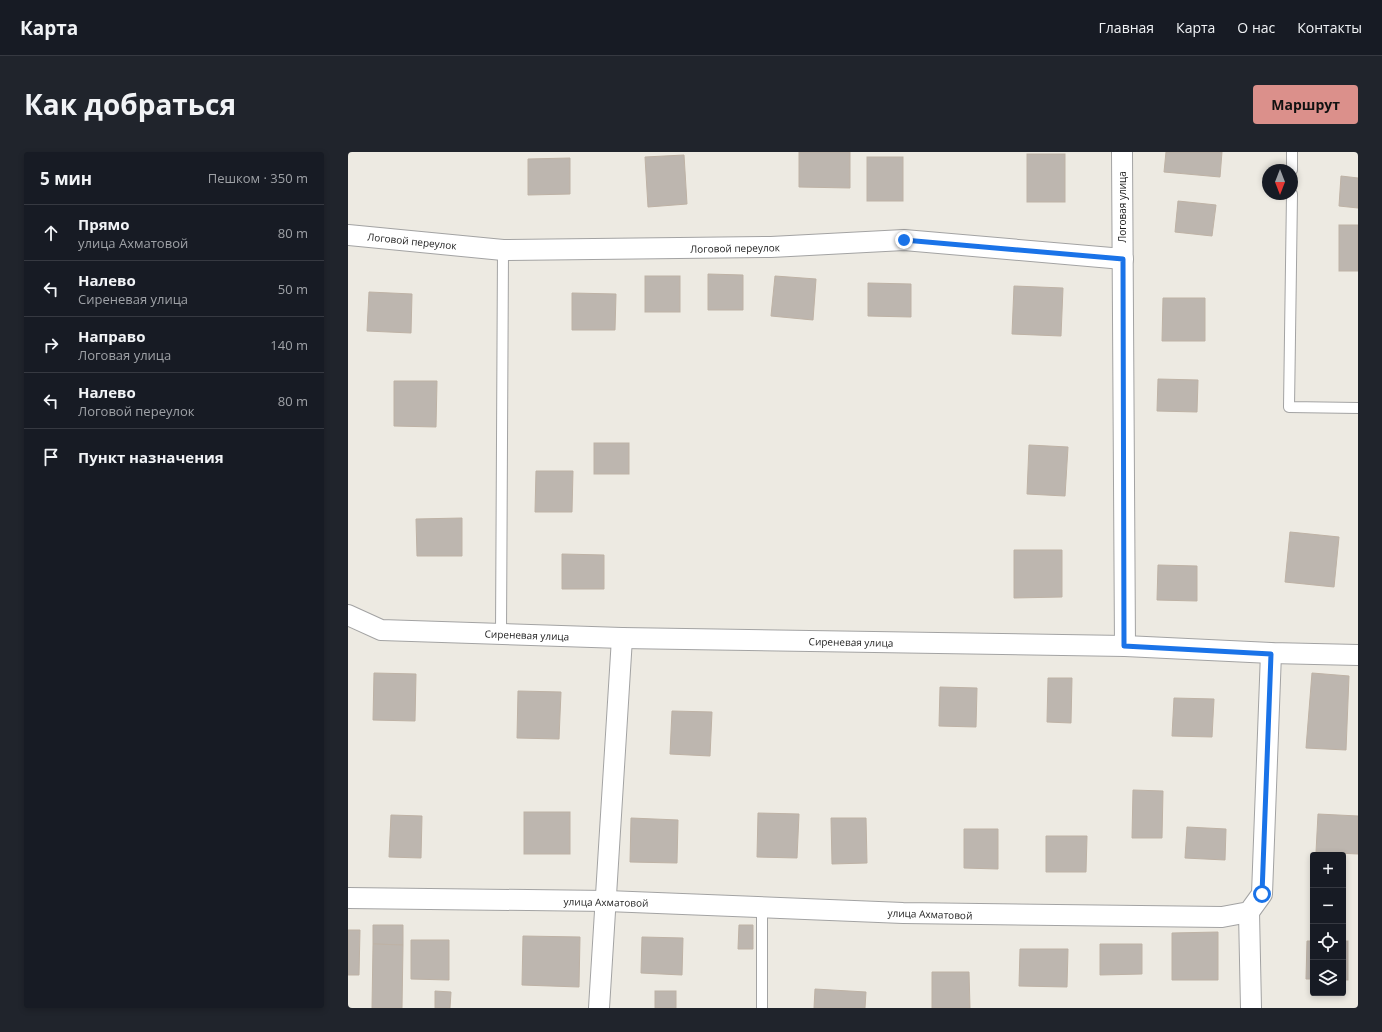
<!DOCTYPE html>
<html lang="ru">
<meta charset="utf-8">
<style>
:root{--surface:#171b24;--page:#20242c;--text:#f1f3f6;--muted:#9ea1a6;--line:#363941;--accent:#db908b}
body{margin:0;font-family:"Open Sans",sans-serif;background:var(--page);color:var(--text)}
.controls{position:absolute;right:12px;bottom:12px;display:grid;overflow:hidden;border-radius:4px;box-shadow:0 2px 6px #0003}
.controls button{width:36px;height:36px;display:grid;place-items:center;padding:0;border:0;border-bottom:1px solid var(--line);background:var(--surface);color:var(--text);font:20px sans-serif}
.compass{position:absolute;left:914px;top:12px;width:36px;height:36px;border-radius:50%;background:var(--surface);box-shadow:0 2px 6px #0003;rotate:180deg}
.stop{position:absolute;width:12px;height:12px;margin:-9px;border:3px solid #1a73e8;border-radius:50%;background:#fff}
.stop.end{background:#1a73e8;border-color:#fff;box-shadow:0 1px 4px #0008}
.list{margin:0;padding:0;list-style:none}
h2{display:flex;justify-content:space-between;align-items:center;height:52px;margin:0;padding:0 16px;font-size:17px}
h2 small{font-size:13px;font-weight:400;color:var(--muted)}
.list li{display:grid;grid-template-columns:26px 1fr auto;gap:12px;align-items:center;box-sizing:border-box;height:56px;padding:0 16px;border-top:1px solid var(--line)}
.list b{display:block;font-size:15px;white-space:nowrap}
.list p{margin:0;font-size:13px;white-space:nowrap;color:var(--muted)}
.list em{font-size:13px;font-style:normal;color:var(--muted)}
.icon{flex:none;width:22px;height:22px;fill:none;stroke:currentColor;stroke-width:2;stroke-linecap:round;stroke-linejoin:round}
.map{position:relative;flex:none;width:1010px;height:856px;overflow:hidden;border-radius:4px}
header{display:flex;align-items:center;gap:24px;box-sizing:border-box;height:56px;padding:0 20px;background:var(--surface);border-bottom:1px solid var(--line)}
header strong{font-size:19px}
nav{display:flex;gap:22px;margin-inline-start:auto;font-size:14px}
.intro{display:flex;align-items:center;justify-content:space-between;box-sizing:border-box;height:96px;padding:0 24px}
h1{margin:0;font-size:28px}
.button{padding:10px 18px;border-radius:4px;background:var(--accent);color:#111;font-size:14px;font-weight:700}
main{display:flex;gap:24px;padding:0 24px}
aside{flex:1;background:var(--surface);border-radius:4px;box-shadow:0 2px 6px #0003}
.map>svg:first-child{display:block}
.building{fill:#bdb6af;stroke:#beb2a5}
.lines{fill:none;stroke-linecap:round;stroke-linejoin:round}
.lane-casing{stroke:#a3a3a3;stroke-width:12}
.street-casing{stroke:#a3a3a3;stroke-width:22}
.lane{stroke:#fff;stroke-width:10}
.street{stroke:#fff;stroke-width:20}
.route{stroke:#1a73e8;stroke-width:5}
.labels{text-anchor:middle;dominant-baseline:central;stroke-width:4;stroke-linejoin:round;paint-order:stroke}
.street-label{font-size:10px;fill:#1c1c1c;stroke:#fff}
</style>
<header>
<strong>Карта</strong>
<nav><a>Главная</a><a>Карта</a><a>О нас</a><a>Контакты</a></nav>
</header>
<div class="intro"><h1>Как добраться</h1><a class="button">Маршрут</a></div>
<main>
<aside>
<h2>5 мин<small>Пешком · 350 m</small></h2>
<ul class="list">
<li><svg class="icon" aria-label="ahead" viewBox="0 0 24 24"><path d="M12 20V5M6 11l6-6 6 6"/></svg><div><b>Прямо</b><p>улица Ахматовой</p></div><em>80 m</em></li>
<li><svg class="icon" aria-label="left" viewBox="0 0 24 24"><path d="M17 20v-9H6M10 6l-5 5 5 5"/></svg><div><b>Налево</b><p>Сиреневая улица</p></div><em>50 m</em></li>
<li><svg class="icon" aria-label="right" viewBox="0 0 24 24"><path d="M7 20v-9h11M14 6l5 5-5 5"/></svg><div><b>Направо</b><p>Логовая улица</p></div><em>140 m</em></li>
<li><svg class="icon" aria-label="left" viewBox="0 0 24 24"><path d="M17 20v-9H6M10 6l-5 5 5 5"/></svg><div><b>Налево</b><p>Логовой переулок</p></div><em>80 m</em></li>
<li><svg class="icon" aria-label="arrive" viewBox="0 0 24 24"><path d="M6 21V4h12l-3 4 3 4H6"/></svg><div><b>Пункт назначения</b></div></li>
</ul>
</aside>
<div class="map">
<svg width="1010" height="856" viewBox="0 0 1010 856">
<rect width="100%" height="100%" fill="#edeae2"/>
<g class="building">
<path d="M451 0H502V36L451 35Z"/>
<path d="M818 0H874L872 25 816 20Z"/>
<rect x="679" y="2" width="38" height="48"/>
<path d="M336 3 339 52 300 55 297 5Z"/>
<rect x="519" y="5" width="36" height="44"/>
<path d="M222 6V42L180 43V7Z"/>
<path d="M993 24 1010 26V56L991 54Z"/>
<path d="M830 49 868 53 864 84 827 80Z"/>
<rect x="991" y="73" width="19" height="46"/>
<path d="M360 122 395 123V158H360Z"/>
<rect x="297" y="124" width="35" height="36"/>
<path d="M427 124 468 127 465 168 423 164Z"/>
<path d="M520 131 563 132V165L520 164Z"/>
<path d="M666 134 715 136 713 184 664 182Z"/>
<path d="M21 140 64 142 63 181 19 179Z"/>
<path d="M224 141 268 142 267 178H224Z"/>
<path d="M815 146H857V189H814Z"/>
<path d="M810 227 850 228 849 260 809 259Z"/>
<path d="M46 229H89L88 275 46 274Z"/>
<rect x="246" y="291" width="35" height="31"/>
<path d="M681 293 720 295 717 344 679 342Z"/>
<path d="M188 319H225L224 360H187Z"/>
<path d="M114 366V404H69L68 367Z"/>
<path d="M942 380 991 385 986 435 937 430Z"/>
<path d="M666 398H714V445L666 446Z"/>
<path d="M214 402 256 403V437H214Z"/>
<path d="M810 413 849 414V449L809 448Z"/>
<path d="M26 521 68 522 67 569 25 568Z"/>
<path d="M964 521 1001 524 998 598 958 596Z"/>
<path d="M700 526H724L723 571 699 570Z"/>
<path d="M592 535 629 536 628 575 591 574Z"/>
<path d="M170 539 213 540 211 587 169 586Z"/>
<path d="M826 546 866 547 864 585 824 584Z"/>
<path d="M324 559 364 560 362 604 322 602Z"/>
<path d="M785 638 815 639 814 686H784Z"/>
<rect x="176" y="660" width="46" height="42"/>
<path d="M410 661 451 662 449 706 409 705Z"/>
<path d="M970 662 1010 664V702L968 700Z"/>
<path d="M43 663 74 664 73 706 41 705Z"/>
<path d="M283 666 330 668 329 711 282 710Z"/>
<path d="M483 666H518L519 711 484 712Z"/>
<path d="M839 675 878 677 877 708 837 706Z"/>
<path d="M616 677H650V717L616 716Z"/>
<path d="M698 684H739L738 720H698Z"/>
<path d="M25 773H55V793L25 792Z"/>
<path d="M391 773H405V797H390Z"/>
<path d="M0 778H12L11 823H0Z"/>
<path d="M870 780V828H824V781Z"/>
<path d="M175 784 232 785 231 835 174 833Z"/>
<path d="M294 785 335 786 334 823 293 821Z"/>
<path d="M63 788H101V828L63 827Z"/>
<path d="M959 789H965V827H958Z"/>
<rect x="995" y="789" width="5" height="39"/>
<path d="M25 792 55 793 54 856H24Z"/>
<path d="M752 792H794V822L752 823Z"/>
<path d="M672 797H720L719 835 671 834Z"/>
<path d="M584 820H621L622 856H584Z"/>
<path d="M467 837 518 840 517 856H466Z"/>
<path d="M87 839 103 840 102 856H87Z"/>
<rect x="307" y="839" width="21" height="17"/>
</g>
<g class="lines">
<g class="lane-casing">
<g id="lane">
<path d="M944 18V0"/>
<path d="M944 42 941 255 1010 256"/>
<path d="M153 482 155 98"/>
<path d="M414 856V755"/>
</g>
</g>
<g class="street-casing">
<g id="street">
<path d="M774 0 777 494"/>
<path d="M0 83 155 98 423 95 556 88 775 107"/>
<path d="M0 463 33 478 274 486 777 494 923 501 1010 503"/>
<path d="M0 746 259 749 555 761 874 765 901 760 914 742 923 501"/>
<path d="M901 760 903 856"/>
<path d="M251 856 274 486"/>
</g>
</g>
<use href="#lane" class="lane"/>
<use href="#street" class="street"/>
</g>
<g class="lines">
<path class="route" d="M556 88 775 107 776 494 923 502 914 742"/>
</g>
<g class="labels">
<g class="street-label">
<text transform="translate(774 55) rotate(-90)">Логовая улица</text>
<text transform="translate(64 89) rotate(6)">Логовой переулок</text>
<text transform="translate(387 96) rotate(-1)">Логовой переулок</text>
<text transform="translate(179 483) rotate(2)">Сиреневая улица</text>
<text transform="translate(503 490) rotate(1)">Сиреневая улица</text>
<text transform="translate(258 750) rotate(1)">улица Ахматовой</text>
<text transform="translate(582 762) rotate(2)">улица Ахматовой</text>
</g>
</g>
</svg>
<div class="controls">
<button>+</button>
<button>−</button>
<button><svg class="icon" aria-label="locate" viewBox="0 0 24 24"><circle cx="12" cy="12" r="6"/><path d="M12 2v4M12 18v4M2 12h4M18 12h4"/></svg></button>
<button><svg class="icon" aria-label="layers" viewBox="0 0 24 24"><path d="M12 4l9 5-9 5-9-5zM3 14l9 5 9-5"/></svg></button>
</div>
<svg class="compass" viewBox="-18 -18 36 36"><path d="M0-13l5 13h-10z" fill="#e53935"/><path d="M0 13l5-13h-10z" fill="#9ea1a6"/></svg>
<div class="stop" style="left:914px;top:742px"></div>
<div class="stop end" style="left:556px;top:88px"></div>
</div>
</main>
